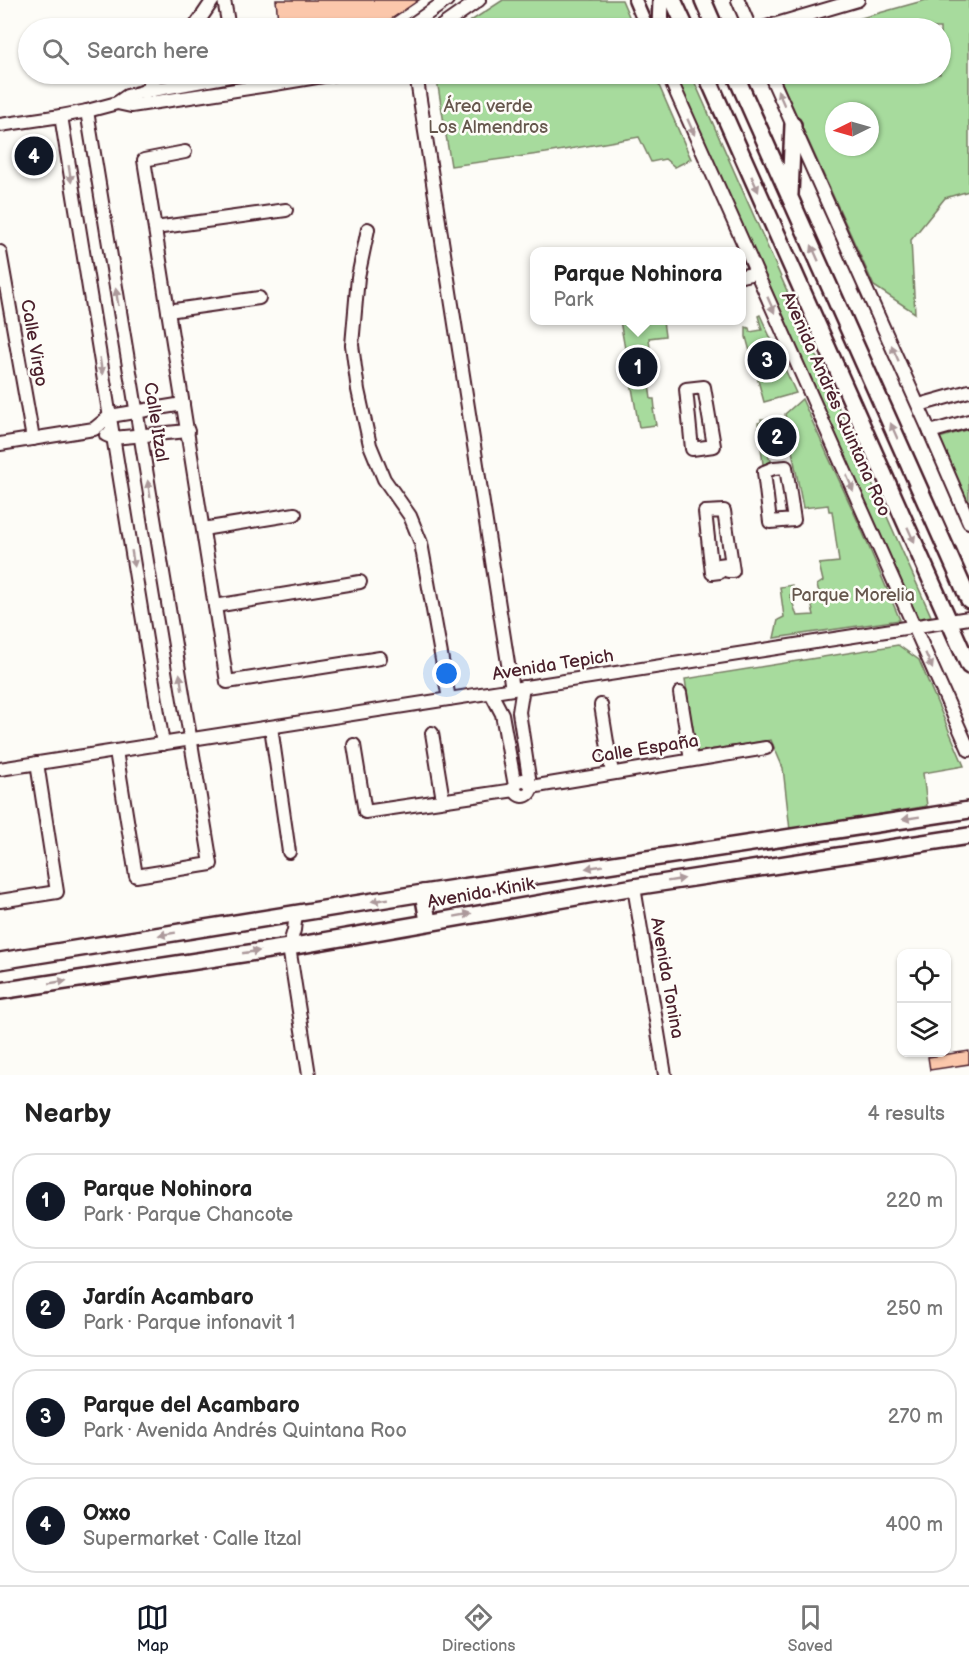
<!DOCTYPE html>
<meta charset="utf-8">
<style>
:root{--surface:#fff;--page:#f2f2f2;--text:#222;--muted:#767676;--line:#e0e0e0;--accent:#111827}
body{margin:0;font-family:"Balsamiq Sans",sans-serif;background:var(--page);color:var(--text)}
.controls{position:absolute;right:18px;bottom:18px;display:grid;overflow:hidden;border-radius:12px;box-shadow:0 2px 4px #0004}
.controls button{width:54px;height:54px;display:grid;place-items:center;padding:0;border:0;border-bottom:2px solid var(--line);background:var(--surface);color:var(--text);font:30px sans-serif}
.compass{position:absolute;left:825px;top:102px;width:54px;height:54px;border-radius:50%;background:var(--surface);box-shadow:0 2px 4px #0004;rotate:265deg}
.you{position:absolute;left:447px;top:674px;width:21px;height:21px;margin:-15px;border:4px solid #fff;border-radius:50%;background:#1a73e8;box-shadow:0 0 0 9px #1a73e833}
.badge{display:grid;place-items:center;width:39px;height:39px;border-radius:50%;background:var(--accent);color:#fff;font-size:20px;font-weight:700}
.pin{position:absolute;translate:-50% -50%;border:3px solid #fff;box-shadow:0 2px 6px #0006}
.popup{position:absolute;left:530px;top:247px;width:216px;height:78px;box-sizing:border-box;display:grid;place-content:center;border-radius:12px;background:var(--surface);filter:drop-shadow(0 2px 4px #0005);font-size:20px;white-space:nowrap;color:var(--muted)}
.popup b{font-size:22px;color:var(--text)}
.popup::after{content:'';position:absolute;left:50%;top:100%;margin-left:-12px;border:12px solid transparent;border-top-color:var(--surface)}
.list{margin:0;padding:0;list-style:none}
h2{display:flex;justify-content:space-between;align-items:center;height:78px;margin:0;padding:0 24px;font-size:26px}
h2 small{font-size:20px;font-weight:400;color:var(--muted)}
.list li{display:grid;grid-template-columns:39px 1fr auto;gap:18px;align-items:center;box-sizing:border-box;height:96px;margin:0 12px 12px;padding:0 12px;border:2px solid var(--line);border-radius:24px}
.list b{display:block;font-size:22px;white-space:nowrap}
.list p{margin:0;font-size:20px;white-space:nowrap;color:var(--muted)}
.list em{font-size:20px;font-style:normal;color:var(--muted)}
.icon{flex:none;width:33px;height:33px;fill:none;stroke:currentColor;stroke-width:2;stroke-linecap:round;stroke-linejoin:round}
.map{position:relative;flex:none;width:969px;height:1075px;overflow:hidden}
.search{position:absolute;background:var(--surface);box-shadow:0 2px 4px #0004;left:18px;right:18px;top:18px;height:66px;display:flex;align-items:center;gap:15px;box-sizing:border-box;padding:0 21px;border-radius:33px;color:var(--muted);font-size:22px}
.sheet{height:510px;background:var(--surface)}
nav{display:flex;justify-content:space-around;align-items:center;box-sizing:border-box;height:84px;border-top:2px solid var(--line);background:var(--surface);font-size:16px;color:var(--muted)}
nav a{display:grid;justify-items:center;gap:3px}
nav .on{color:var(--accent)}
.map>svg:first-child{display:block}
.green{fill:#a7db9d;stroke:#787d64;stroke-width:1.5;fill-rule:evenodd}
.building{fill:#fbc7ab;stroke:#4a1f2b;stroke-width:1.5}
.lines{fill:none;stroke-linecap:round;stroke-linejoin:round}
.minor-casing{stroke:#4a1f2b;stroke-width:16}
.major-casing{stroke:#4a1f2b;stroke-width:20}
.minor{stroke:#fdfcf7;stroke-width:12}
.major{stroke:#fdfcf7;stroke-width:15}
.oneway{fill:#ac999b}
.labels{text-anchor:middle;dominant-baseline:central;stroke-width:5;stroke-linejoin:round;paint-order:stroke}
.park-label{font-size:18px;fill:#66574d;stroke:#fdfcf7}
.street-label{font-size:18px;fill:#4a1f2b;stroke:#fdfcf7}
</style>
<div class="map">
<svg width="969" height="1075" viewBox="0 0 969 1075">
<rect width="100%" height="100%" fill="#fdfcf7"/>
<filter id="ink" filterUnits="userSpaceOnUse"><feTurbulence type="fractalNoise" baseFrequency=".0167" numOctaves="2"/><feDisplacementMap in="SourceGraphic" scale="12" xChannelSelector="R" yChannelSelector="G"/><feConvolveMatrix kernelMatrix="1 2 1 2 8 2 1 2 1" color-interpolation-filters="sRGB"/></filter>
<g filter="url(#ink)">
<g class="green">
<path d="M503 0H622L634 28H460Z"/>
<path d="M926 0H969V191L945 198 911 240 915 313 874 286 778 74H940V28H825ZM834 111H870V147H834Z"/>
<path d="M436 74H654L691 159 675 167 665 159 651 162 639 137 546 153 451 166Z"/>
<path d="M672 74H691L931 616 915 619Z"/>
<path d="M760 315 796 393 764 402 746 337V327L749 328 750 332 762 330 758 316Z"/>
<path d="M620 321H663L665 336 649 338 651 359 646 360 648 374H650L651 383 649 384 651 399H654L655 409H653L656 425 639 427Z"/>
<path d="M802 399 860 526 900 620 774 638 778 620 784 617 780 587 792 585 793 594 790 595 797 616 814 615 812 607 819 592 817 585 823 581 819 564 839 562 832 511H829L828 505 803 508 785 414Z"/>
<path d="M773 418 774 425 782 424 785 447 777 448 778 455H773L772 450 769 449 768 444 770 443H767L769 458 771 459 772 463 764 472 758 423 761 422V419H763L765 433H768L766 432 764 419Z"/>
<path d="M969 429V517L936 439Z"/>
<path d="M898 645 919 660 964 766 923 773 927 806 790 830 783 768 771 740 696 752 685 679Z"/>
</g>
<g class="building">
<path d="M276 0H419L378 28H283L278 21Z"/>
<path d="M969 1051V1064L930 1070 928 1057Z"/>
</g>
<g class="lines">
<g class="minor-casing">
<g id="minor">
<path d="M224 0 229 28"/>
<path d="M635 0 647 28"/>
<path d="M738 0 750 28"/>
<path d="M194 28 213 0"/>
<path d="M407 28 447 0"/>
<path d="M439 28 479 0"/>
<path d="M763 28 858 0"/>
<path d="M416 74 512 689"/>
<path d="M668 74 969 750"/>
<path d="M770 74 930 432 969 522"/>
<path d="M143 93 158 74"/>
<path d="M117 103 131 106 275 84 335 74"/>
<path d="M87 111 211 864 136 876 116 751"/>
<path d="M61 116 163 744"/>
<path d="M0 125 61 116 87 111 117 103 127 96 142 92 241 74"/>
<path d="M185 152 144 160 227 682 380 658"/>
<path d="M155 228 286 210"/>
<path d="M368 229 358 277 352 345 358 390 370 445 384 479 410 516 421 543 449 699"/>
<path d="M0 252 33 439"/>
<path d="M742 276 756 273"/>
<path d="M168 311 259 298"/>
<path d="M704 387 714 446 692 449 686 389Z"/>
<path d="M919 405 969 391"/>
<path d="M930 432 969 421"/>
<path d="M106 435 113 438 188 431"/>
<path d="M0 444 94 429 110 416 183 404"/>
<path d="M786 467 794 520 770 522 764 472 774 468Z"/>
<path d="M724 511 733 571H728L727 564 719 565 720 572 712 573 705 512Z"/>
<path d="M203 529 295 514"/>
<path d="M215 606 360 582"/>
<path d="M523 687 519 712 530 784"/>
<path d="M491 693 502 714 515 786"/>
<path d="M680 693 691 760"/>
<path d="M601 705 612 773"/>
<path d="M271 727 289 852"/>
<path d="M432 733 443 800"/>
<path d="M354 745 365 812 515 790"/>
<path d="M0 769 969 618"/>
<circle cx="523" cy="788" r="8"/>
<path d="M531 787 766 748"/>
<path d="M634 887 665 1075"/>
<path d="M0 901 57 892 37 763"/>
<path d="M296 913 294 930 289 947 309 1075"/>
</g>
</g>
<g class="major-casing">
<g id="major">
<path d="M673 0 686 28"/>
<path d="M703 0 715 28"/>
<path d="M660 28 661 0"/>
<path d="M706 74 969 666"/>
<path d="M735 74 969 600"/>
<path d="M790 194 793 125"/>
<path d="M423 893 428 921"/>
<path d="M0 961 423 893 969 810"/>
<path d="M0 991 289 947 634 887 969 836"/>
</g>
</g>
<use href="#minor" class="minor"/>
<use href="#major" class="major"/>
</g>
<defs><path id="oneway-solid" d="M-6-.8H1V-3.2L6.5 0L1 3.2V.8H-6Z" transform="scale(1.5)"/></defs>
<g class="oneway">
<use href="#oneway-solid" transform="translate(781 98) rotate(-114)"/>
<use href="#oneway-solid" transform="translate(691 127) rotate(66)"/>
<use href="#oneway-solid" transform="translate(70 174) rotate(81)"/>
<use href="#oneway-solid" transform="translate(755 184) rotate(66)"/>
<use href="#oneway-solid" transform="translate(815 253) rotate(-114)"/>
<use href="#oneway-solid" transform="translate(117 297) rotate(-99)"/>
<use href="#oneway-solid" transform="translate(771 305) rotate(66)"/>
<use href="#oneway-solid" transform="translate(895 353) rotate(-114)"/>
<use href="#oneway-solid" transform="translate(101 366) rotate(81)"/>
<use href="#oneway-solid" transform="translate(894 431) rotate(-114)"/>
<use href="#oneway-solid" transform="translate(850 483) rotate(66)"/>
<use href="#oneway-solid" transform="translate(149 489) rotate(-99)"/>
<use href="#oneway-solid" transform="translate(911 535) rotate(66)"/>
<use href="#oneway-solid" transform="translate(133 559) rotate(81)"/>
<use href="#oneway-solid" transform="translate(929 661) rotate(66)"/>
<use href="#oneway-solid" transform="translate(181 682) rotate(-99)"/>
<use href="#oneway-solid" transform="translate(911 818) rotate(171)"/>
<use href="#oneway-solid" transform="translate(594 867) rotate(171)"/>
<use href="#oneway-solid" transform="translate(676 880) rotate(-9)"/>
<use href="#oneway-solid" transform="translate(380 900) rotate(171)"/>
<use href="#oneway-solid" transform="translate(463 915) rotate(-10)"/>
<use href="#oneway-solid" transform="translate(167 934) rotate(171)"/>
<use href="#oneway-solid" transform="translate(251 952) rotate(-8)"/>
<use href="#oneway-solid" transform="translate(58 982) rotate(-9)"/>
</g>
</g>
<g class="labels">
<g class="park-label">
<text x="488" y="106">Área verde<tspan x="488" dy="21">Los Almendros</tspan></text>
<text x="853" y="595">Parque Morelia</text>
</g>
<g class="street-label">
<text transform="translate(34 343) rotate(80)">Calle Virgo</text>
<text transform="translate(836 404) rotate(66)">Avenida Andrés Quintana Roo</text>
<text transform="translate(156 422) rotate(81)">Calle Itzal</text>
<text transform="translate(553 665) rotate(-9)">Avenida Tepich</text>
<text transform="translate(645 749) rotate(-9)">Calle España</text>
<text transform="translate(481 893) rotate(-10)">Avenida Kinik</text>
<text transform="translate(667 978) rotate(80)">Avenida Tonina</text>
</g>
</g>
</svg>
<div class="controls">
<button><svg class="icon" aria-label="locate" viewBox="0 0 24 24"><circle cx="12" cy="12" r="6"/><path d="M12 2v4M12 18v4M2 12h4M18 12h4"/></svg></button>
<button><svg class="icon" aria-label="layers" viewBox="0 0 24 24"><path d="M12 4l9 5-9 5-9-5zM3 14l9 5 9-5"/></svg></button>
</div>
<svg class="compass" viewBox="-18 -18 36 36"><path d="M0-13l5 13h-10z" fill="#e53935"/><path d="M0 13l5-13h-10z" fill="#767676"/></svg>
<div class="you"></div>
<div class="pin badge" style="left:638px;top:367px">1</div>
<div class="popup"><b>Parque Nohinora</b>Park</div>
<div class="pin badge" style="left:777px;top:437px">2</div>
<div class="pin badge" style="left:767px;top:360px">3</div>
<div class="pin badge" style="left:34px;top:156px">4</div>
<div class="search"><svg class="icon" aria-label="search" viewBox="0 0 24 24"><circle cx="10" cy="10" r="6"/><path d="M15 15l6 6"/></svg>Search here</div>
</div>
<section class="sheet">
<h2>Nearby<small>4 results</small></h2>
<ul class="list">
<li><span class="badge">1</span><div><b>Parque Nohinora</b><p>Park · Parque Chancote</p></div><em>220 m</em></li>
<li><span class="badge">2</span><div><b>Jardín Acambaro</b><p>Park · Parque infonavit 1</p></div><em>250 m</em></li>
<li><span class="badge">3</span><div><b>Parque del Acambaro</b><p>Park · Avenida Andrés Quintana Roo</p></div><em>270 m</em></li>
<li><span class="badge">4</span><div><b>Oxxo</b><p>Supermarket · Calle Itzal</p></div><em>400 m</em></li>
</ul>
</section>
<nav>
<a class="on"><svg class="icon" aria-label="map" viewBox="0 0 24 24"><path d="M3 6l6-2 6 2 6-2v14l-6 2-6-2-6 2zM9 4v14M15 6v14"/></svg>Map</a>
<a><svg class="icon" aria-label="directions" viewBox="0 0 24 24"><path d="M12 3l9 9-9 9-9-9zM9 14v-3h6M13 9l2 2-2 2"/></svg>Directions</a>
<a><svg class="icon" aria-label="saved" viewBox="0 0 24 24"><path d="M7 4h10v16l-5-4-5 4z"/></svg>Saved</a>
</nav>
